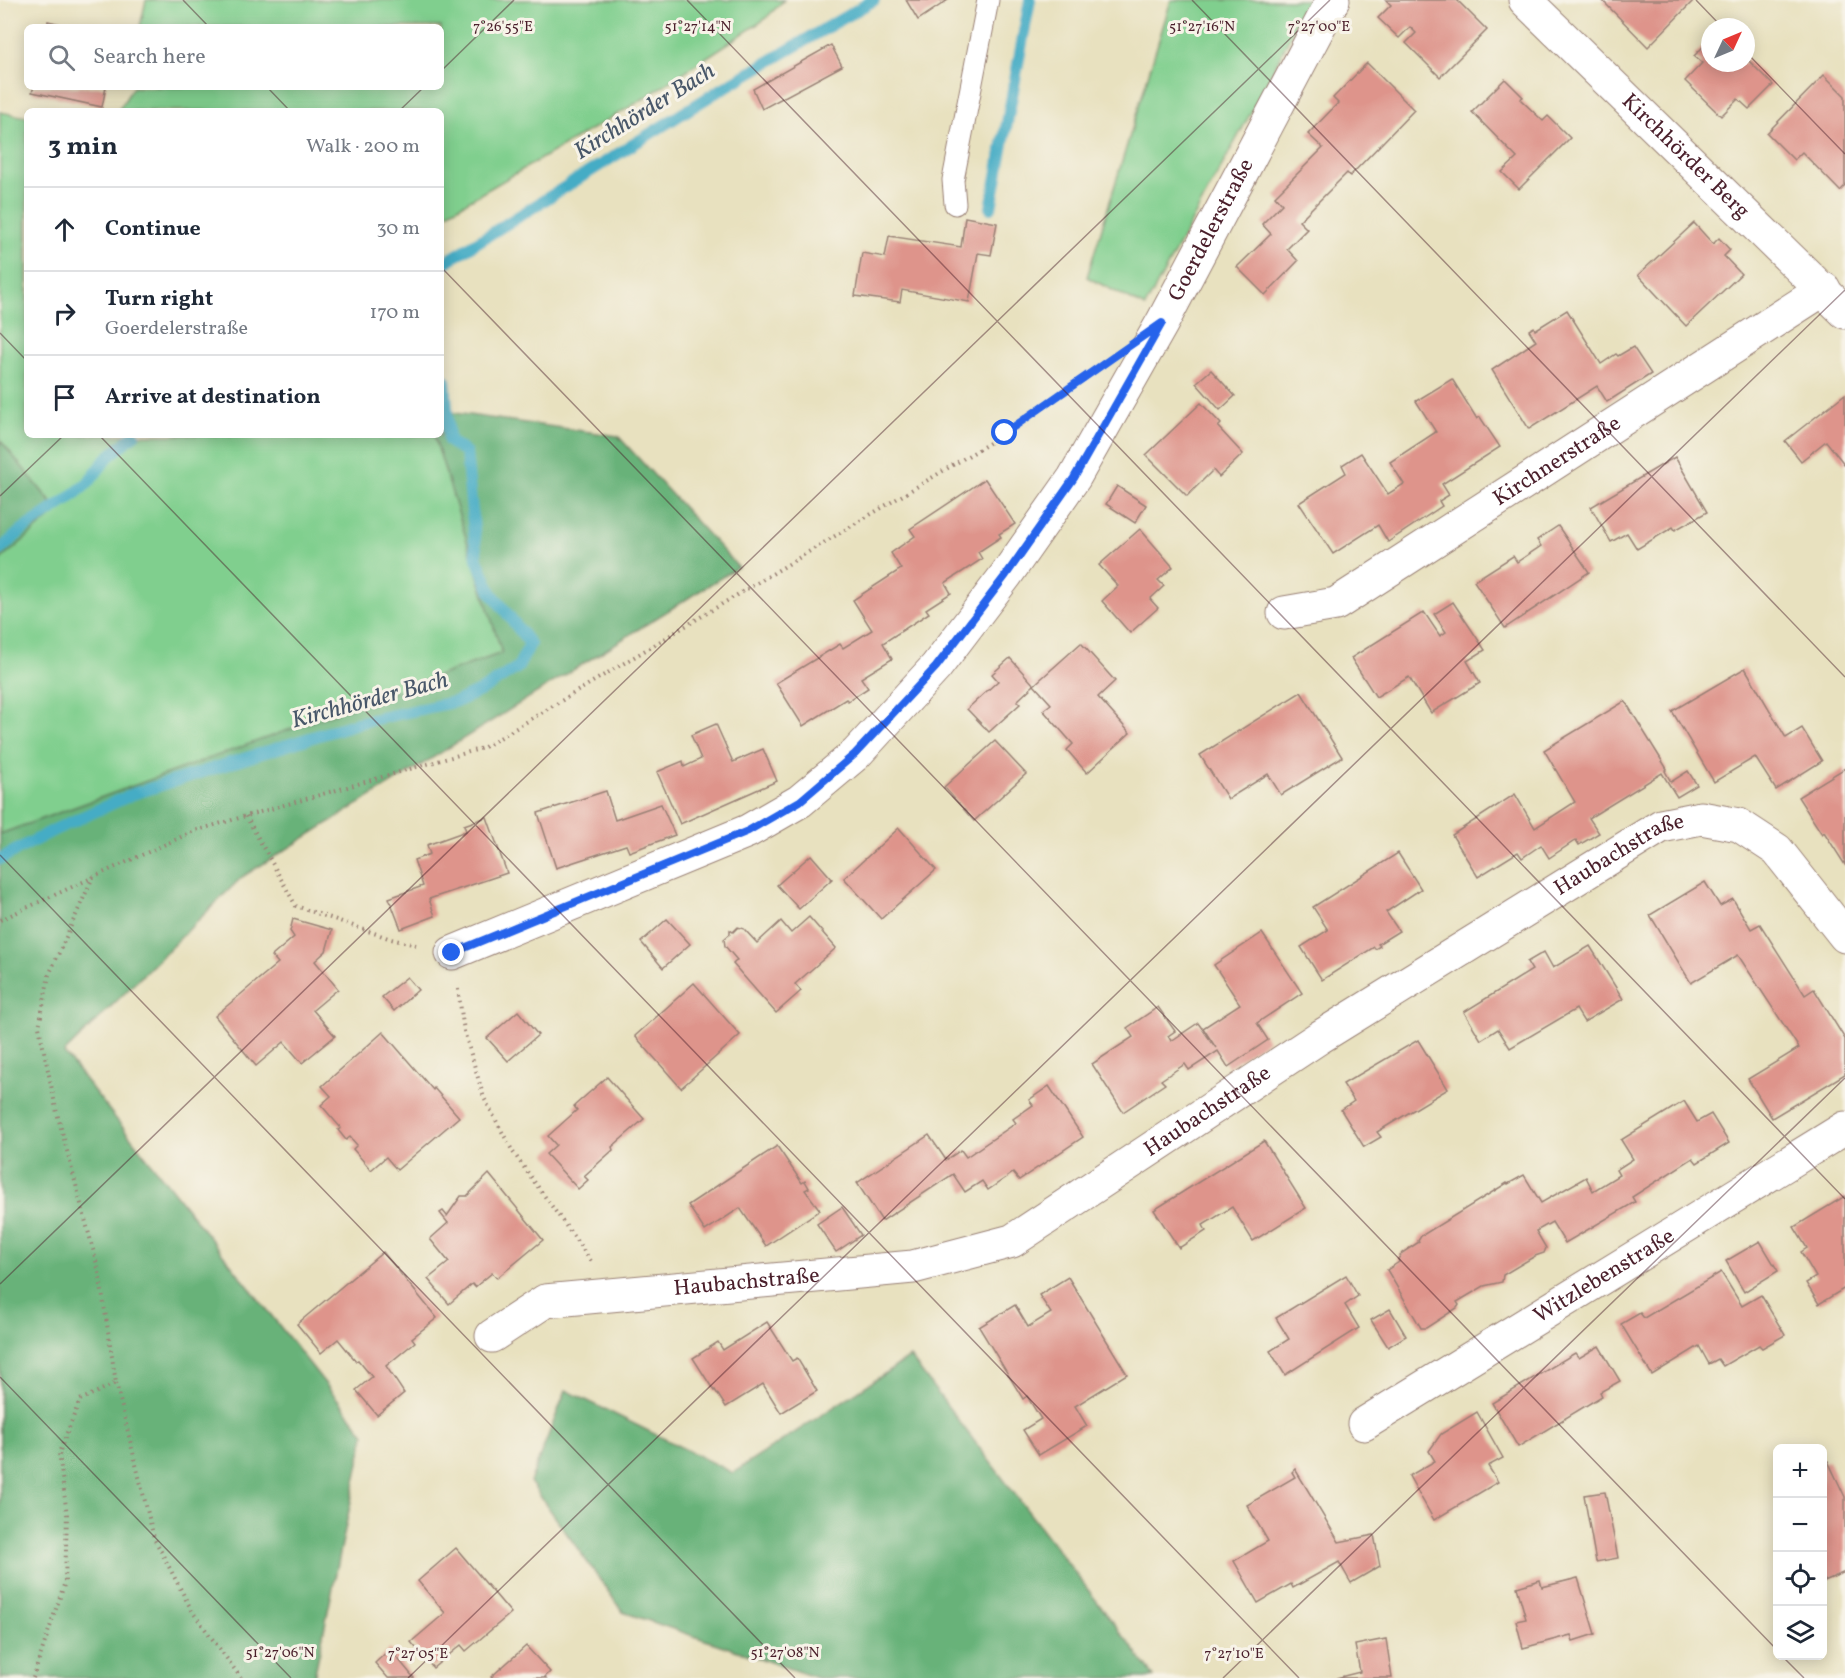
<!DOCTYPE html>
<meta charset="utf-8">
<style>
:root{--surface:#fff;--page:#f6f6f7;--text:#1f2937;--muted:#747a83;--line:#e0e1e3}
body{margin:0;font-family:Vollkorn,serif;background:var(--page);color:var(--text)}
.controls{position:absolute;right:18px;bottom:18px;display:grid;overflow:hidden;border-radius:9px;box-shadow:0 3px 15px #0003}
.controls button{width:54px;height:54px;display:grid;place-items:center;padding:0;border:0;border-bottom:2px solid var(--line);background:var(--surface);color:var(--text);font:30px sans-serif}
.compass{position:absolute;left:1701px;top:18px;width:54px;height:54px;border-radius:50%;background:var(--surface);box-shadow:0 3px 15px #0003;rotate:46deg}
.stop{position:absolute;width:18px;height:18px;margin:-14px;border:4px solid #2563eb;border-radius:50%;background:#fff}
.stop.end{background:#2563eb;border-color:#fff;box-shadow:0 2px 6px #0008}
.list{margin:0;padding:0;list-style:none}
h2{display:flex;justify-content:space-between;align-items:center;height:78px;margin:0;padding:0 24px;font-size:26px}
h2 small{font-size:20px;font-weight:400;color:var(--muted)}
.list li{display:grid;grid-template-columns:39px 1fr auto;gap:18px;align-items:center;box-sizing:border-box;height:84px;padding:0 24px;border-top:2px solid var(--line)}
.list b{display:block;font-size:22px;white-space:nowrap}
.list p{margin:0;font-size:20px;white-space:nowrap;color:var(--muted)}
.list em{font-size:20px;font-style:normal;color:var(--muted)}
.icon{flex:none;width:33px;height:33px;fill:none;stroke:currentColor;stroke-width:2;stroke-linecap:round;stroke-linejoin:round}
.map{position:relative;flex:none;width:1845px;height:1678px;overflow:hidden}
.search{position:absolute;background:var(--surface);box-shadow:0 3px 15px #0003;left:24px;top:24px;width:420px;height:66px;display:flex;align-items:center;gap:15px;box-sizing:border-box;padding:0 21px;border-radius:9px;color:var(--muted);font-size:22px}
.panel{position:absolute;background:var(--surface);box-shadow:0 3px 15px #0003;left:24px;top:108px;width:420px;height:330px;border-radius:9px}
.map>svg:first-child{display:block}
.green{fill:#80cf8e;stroke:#65775c;stroke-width:1.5}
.forest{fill:#68b279;stroke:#596852;stroke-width:1.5}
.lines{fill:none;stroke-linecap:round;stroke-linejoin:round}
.stream{stroke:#45acc5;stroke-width:12}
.building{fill:#de948b}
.service-casing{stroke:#998075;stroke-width:23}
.minor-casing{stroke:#998075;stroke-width:35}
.path{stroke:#998075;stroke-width:4;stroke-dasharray:1.5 4.5;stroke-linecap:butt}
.service{stroke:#fff;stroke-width:21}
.minor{stroke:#fff;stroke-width:33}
.route{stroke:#2563eb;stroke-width:8}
.ticks{fill:none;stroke:#4a1f2b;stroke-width:1.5;stroke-opacity:0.45}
.labels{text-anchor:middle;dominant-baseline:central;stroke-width:6;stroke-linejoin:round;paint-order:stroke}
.street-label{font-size:22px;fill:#4a1f2b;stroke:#f7f3e8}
.water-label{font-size:24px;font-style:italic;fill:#485769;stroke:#f7f3e8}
.ticks-label{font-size:15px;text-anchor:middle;fill:#4a1f2b;stroke:#f7f3e8;stroke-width:6;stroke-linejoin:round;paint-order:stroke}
</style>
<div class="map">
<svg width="1845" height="1678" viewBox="0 0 1845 1678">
<rect width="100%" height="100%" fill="#f7f3e8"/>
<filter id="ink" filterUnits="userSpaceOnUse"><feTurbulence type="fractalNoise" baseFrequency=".0167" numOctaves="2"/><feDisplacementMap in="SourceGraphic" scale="12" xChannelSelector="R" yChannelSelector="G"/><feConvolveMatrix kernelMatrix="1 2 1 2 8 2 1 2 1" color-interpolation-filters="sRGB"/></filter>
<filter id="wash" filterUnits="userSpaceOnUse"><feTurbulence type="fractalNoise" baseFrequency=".008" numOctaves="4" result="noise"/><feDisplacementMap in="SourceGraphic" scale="24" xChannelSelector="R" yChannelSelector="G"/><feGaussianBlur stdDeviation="1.35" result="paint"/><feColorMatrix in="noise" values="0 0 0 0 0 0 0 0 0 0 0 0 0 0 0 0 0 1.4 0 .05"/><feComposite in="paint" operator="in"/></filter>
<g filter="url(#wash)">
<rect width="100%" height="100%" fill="#e8e1bf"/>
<g class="green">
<path d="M146 0H784L764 20 640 101 441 217V111H118L133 87H441V27H140Z"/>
<path d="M1171 0H1308L1266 85 1145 307 1087 277Z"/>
<path d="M0 112 27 117V435H434L502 653 0 834V560L58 511 0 440Z"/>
</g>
<g class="forest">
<path d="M441 411 618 436 738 567 242 877 64 1053 365 1434 314 1678H0V834L502 653 434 435H441Z"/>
<path d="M0 440 58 511 0 560Z"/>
<path d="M910 1357 1154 1676 1146 1678H817L623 1612 530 1482 566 1390 733 1473Z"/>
</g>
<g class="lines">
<g class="stream">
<path d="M991 208 1030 0"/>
<path d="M441 265 715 93 874 0"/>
<path d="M0 550 22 530 67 500 88 483 107 458 134 435"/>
<path d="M0 859 54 830 133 794 357 723 458 701 484 689 518 667 530 644 491 592 477 559 466 453 449 441 445 381 441 378"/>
</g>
</g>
<g id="blocks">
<g class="building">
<path d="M906 0H948L918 20Z"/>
<path d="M1386 0H1457L1487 30 1440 77 1406 43 1416 33 1410 27 1399 38 1378 18 1391 5Z"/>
<path d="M1602 0H1694L1648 47Z"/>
<path d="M48 21 70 26V27H47Z"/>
<path d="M1710 40V63H1746V58L1773 85 1749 109 1738 99 1721 116 1685 81 1702 63 1694 56Z"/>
<path d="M831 45 842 66 762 109 753 89Z"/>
<path d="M1367 63 1414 110 1350 176 1347 173 1299 221 1307 229 1287 249 1298 261 1265 295 1237 267 1271 234 1262 224 1282 204 1275 196 1323 148 1308 134 1338 103 1333 98Z"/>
<path d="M1824 75 1845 96V186L1840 191 1802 152 1794 160 1767 133Z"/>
<path d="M1505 79 1523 97 1520 99 1543 121 1548 116 1570 138 1519 189 1502 172 1517 158 1472 112Z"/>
<path d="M34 87H106L102 107 32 92Z"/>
<path d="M965 217 997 223 991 255 978 253 969 302 902 290 900 302 855 296 862 253 885 257 889 236 961 247Z"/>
<path d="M1694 223 1713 244 1719 238 1730 250 1724 256 1741 274 1686 326 1638 275Z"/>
<path d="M1567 310 1601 364 1616 354 1618 356 1633 347 1651 374 1607 402 1597 386 1529 429 1492 370 1536 341 1529 330 1534 327 1535 330Z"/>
<path d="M1211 370 1235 396 1220 410 1196 383Z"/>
<path d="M1452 379 1477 419 1480 417 1500 447 1442 484 1449 495 1439 501 1442 506 1388 542 1378 525 1333 554 1299 503 1346 473 1342 465 1361 453 1388 494 1404 484 1390 462 1436 432 1416 401Z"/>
<path d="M1845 394V465L1826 441 1801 461 1785 441Z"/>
<path d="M1201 403 1221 424 1218 427 1243 454 1219 477 1213 470 1187 496 1146 455Z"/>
<path d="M1675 457 1707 512 1675 530 1673 527 1637 549 1627 533 1611 542 1591 507Z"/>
<path d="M985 479 1015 524 999 534 1001 537 978 552 982 559 945 583 951 593 926 609 929 613 883 643 892 659 861 678 868 688 848 701 846 699 803 726 776 683 840 644 843 648 872 630 853 600 901 569 891 553 915 536 910 529Z"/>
<path d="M1117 486 1146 505 1135 523 1106 504Z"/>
<path d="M1558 526 1589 572 1505 628 1474 581 1513 556 1517 562 1541 546 1537 540Z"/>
<path d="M1140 529 1173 567 1158 580 1164 586 1150 599 1158 608 1130 633 1102 601 1118 586 1099 565Z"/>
<path d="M1453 602 1485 650 1467 661 1480 683 1431 713 1409 677 1376 697 1351 658 1424 612 1440 636 1446 632 1434 614Z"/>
<path d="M1081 643 1115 681 1098 697 1130 733 1087 773 1067 750 1073 744 1043 710 1051 704 1034 685 1017 701 1020 704 989 732 967 709 998 681 992 674 1010 658 1034 685Z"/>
<path d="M1745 668 1786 738 1802 728 1822 761 1776 790 1755 757 1714 782 1672 711Z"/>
<path d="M1301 692 1342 757 1281 795 1268 774 1228 799 1200 755Z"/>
<path d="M1625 701 1667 769 1665 771 1671 782 1688 771 1697 785 1677 797 1662 773 1589 818 1599 833 1579 845 1576 840 1549 858 1541 845 1522 858 1518 852 1478 877 1452 835 1515 794 1535 828 1575 802 1544 750Z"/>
<path d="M716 724 733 762 763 749 777 781 680 824 657 772 683 761 684 767 701 759 691 735Z"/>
<path d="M995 741 1026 774 974 821 944 787Z"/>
<path d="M1845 768V865L1824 832 1822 834 1798 797Z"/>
<path d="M606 791 615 820 661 804 675 835 629 852 626 845 556 868 538 813Z"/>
<path d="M487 817 507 873 429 899 435 916 401 929 389 898 423 886 414 860 430 854 427 845 466 831 464 825Z"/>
<path d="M899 828 936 870 881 919 844 878Z"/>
<path d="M1398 853 1421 889 1386 912 1399 931 1378 944 1380 946 1375 949 1374 947 1322 980 1301 947 1328 930 1313 907Z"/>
<path d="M811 855 832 879 799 909 777 885Z"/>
<path d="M1705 882 1720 906 1733 899 1751 929 1760 924 1805 995 1814 989 1845 1039V1074L1772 1118 1748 1079 1799 1048 1738 955 1691 983 1650 915Z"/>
<path d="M809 917 836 948 795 984 801 991 776 1013 733 964 737 960 725 946 724 939 730 934V930L733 932 738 927 744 929 757 943 781 921 791 933Z"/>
<path d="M293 919 332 930 326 951 315 961 338 989 313 1010 335 1036 302 1063 284 1042 256 1066 215 1016 278 963 272 956 294 937 290 931Z"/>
<path d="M667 919 690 944 663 968 641 942Z"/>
<path d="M1262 933 1302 993 1257 1023 1268 1040 1228 1067 1218 1051 1189 1070 1185 1064 1161 1080 1165 1084 1123 1112 1092 1064 1133 1037 1127 1028 1158 1007 1175 1031 1168 1036 1171 1041 1198 1023 1216 1048 1203 1028 1240 1004 1214 965Z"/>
<path d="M1590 946 1623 999 1584 1022 1576 1009 1510 1048 1498 1029 1481 1040 1464 1012 1532 970 1527 962 1544 952 1553 968Z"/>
<path d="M407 977 418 990 394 1011 382 997Z"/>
<path d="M694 983 740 1035 681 1088 635 1036Z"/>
<path d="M518 1011 538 1035 508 1061 487 1038Z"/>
<path d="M383 1032 433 1090 434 1088 459 1117 397 1170 386 1157 371 1170 353 1149 357 1145 350 1137 346 1140 338 1130 341 1128 321 1105 331 1096 322 1086Z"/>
<path d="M1418 1040 1448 1089 1377 1132 1381 1137 1364 1147 1341 1110 1354 1101 1343 1084Z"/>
<path d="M607 1077 644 1119 612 1147 613 1150 584 1176 588 1180 578 1189 546 1154 556 1145 548 1136 577 1110 574 1106Z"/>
<path d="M1049 1086 1083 1137 1019 1180 1013 1173 988 1190 982 1181 965 1192 953 1174 882 1221 857 1183 929 1135 946 1160 961 1150 966 1157 1016 1123 1013 1119 1033 1105 1029 1100Z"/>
<path d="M1684 1101 1697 1122 1711 1114 1729 1143 1697 1163 1693 1158 1632 1197 1635 1202 1565 1243 1552 1222 1536 1231 1546 1248 1544 1253 1535 1256 1503 1275 1502 1282 1484 1286 1457 1302 1459 1305 1457 1308 1426 1328H1421L1387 1270 1399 1262 1398 1259 1402 1253 1419 1242 1418 1241 1421 1236 1507 1183 1508 1184 1524 1175 1541 1203 1586 1177 1593 1191 1619 1175 1616 1170 1633 1159 1621 1140Z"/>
<path d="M1264 1141 1306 1208 1253 1241 1232 1207 1203 1225 1206 1231 1179 1248 1154 1210Z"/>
<path d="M777 1146 802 1183 805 1181 809 1188 805 1190 820 1210 766 1246 740 1208 705 1231 688 1205Z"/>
<path d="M489 1174 543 1240 497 1278 492 1273 475 1287 472 1284 449 1304 428 1279 449 1262 430 1239 448 1223 440 1213 443 1211 447 1216 461 1196H467Z"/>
<path d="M1845 1196V1288L1819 1304 1806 1283 1816 1277 1801 1252 1807 1248 1794 1227Z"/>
<path d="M842 1207 861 1235 836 1252 817 1224Z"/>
<path d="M1760 1241 1778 1271 1744 1292 1726 1261Z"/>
<path d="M383 1252 437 1318 412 1338 415 1342 386 1366 404 1393 377 1415 356 1390 372 1377 358 1360 356 1361 338 1339 321 1353 297 1324Z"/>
<path d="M1721 1272 1742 1306 1761 1295 1785 1335 1762 1348 1759 1345 1723 1366 1718 1359 1709 1364 1699 1346 1652 1375 1621 1324 1640 1313 1644 1318Z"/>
<path d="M1346 1275 1358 1296 1345 1305 1359 1328 1285 1375 1270 1351 1289 1339 1276 1318Z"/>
<path d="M1068 1277 1127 1374 1075 1406 1087 1426 1039 1455 1023 1430 1041 1419 1027 1396 1023 1399 979 1327 1015 1305 1028 1327 1051 1313 1039 1295Z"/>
<path d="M1390 1309 1406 1336 1388 1347 1371 1320Z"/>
<path d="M767 1322 792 1361 797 1358 817 1391 781 1413 763 1384 726 1407 715 1390 714 1391 693 1358 718 1342 723 1350Z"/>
<path d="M1599 1346 1620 1381 1600 1392 1602 1396 1518 1447 1492 1403 1575 1353 1579 1358Z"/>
<path d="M1477 1412 1503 1458 1488 1466 1498 1482 1434 1520 1409 1476 1435 1461 1429 1451 1441 1434Z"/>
<path d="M1828 1461 1845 1497V1572L1822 1582V1463Z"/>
<path d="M1295 1469 1339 1542 1374 1535 1380 1566 1351 1583 1339 1562 1293 1588 1291 1584 1258 1603 1234 1561 1268 1541 1247 1505 1295 1477 1292 1472Z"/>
<path d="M1605 1492 1618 1558 1596 1562 1584 1495Z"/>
<path d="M456 1548 511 1613 466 1651 461 1645 433 1668 411 1642 445 1613 418 1581Z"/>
<path d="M1578 1578 1595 1634 1573 1641 1571 1635 1523 1648 1516 1621 1526 1619 1517 1587 1540 1580 1542 1587Z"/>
<path d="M1386 1639 1392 1678H1336L1360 1672 1355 1645Z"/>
<path d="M526 1646 550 1672 545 1677 546 1678H492L491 1677Z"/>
<path d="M390 1649 414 1678H388L375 1663Z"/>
</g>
</g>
</g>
<g filter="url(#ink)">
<use href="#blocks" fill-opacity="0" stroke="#998075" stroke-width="1.5"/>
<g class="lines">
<g class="service-casing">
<path id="service" d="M955 204 953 180 988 0"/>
</g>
<g class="minor-casing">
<g id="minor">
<path id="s1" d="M1525 0 1845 312"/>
<path id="s2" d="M1284 613 1336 604 1824 289"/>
<path id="s3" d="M452 953 748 831 800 801 856 754 936 667 1006 575 1074 478 1162 323 1333 0"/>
<path id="s4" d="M492 1336 545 1301 913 1267 1012 1241 1320 1037 1661 826 1701 818 1739 825 1777 850 1845 936"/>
<path id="s5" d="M1364 1424 1845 1128"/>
</g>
</g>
<g class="path">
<path d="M246 816 296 906 391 939 416 945"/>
<path d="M0 920 194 831 483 748 1006 433 1088 376"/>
<path d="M458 989 464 1031 484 1098 513 1152 591 1261"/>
<path d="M116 1383 154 1538 192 1611 241 1678"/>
<path d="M33 1678 65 1582 67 1515 59 1453 80 1400 116 1383 99 1272 56 1109 39 1027 49 975 93 877"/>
</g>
<use href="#service" class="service"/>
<use href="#minor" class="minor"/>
</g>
</g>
<g class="lines" filter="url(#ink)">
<path class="route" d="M452 953 748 831 800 801 855 754 936 667 1006 575 1074 478 1162 323 1005 433"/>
</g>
<path class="ticks" d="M183 0 209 27M687 0 1845 1199M1192 0 1845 677M1696 0 1722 27M1746 52 1845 154M441 71 514 0M267 87 290 111M399 111 424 87M441 267 1778 1651M0 333 27 361M99 435 1299 1678M0 496 64 435M0 855 795 1678M0 1284 1330 0M0 1377 291 1678M1782 1656 1804 1678M408 1678 1845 290M1223 1678 1845 1078"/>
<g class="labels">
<g class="street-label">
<text stroke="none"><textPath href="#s1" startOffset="224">Kirchhörder Berg</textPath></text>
<text stroke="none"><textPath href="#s3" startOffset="1089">Goerdelerstraße</textPath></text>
<text stroke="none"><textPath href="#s2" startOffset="316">Kirchnerstraße</textPath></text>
<text stroke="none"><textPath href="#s4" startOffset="1256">Haubachstraße</textPath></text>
<text stroke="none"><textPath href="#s4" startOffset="770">Haubachstraße</textPath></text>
<text stroke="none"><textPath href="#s5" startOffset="282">Witzlebenstraße</textPath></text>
<text stroke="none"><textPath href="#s4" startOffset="266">Haubachstraße</textPath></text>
</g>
<g class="water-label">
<text transform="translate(645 112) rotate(-32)">Kirchhörder Bach</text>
<text transform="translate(370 701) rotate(-15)">Kirchhörder Bach</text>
</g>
</g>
<g class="ticks-label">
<text x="503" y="31">7°26'55"E</text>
<text x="1319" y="31">7°27'00"E</text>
<text x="698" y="31">51°27'14"N</text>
<text x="1202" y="31">51°27'16"N</text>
<text x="280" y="1657">51°27'06"N</text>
<text x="785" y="1657">51°27'08"N</text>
<text x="418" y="1658">7°27'05"E</text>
<text x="1234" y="1658">7°27'10"E</text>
</g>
</svg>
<div class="controls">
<button>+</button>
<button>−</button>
<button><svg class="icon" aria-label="locate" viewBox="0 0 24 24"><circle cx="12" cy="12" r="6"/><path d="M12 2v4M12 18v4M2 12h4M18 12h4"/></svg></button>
<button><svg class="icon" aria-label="layers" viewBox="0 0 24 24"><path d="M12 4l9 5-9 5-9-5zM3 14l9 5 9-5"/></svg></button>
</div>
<svg class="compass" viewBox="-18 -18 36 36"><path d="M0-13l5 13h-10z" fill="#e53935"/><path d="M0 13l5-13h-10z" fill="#747a83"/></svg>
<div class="stop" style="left:1005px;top:433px"></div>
<div class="stop end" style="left:452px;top:953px"></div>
<div class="search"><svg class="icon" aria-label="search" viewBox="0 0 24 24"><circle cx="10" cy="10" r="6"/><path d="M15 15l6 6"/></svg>Search here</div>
<section class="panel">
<h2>3 min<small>Walk · 200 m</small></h2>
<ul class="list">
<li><svg class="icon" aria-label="ahead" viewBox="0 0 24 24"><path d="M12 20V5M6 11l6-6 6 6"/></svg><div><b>Continue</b></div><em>30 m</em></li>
<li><svg class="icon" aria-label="right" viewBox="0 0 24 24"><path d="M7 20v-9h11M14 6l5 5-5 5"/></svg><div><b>Turn right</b><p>Goerdelerstraße</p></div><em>170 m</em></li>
<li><svg class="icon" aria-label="arrive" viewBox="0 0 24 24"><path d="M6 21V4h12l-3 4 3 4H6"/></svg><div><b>Arrive at destination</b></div></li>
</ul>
</section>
</div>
